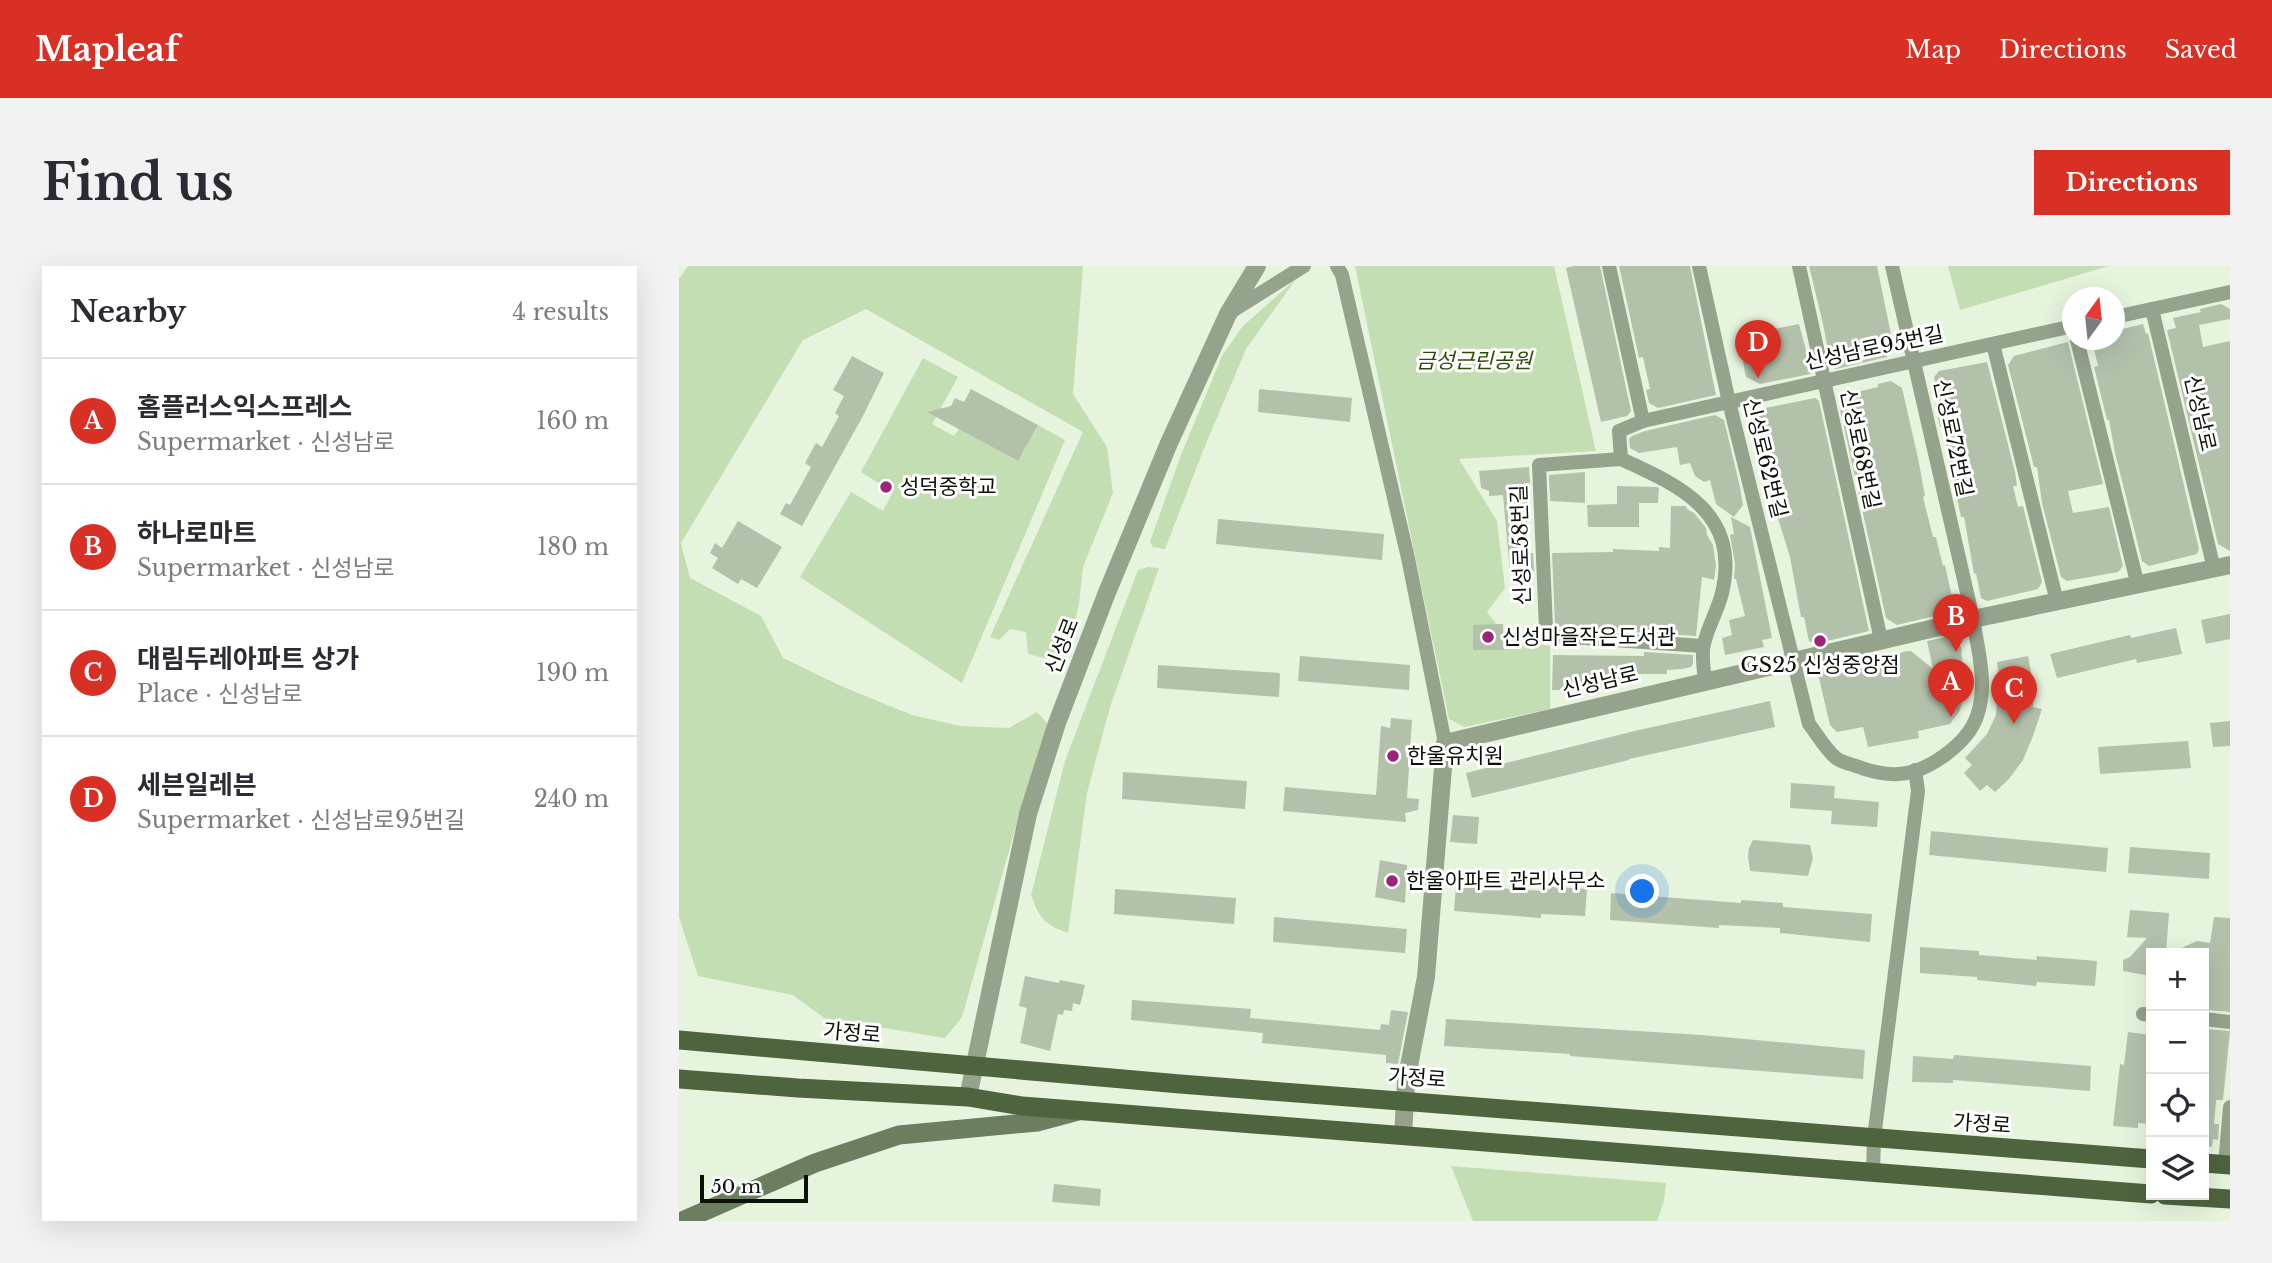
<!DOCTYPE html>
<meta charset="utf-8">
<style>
:root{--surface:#fff;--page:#f2f2f3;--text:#2b2b33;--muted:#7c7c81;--line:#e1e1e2;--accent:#d93025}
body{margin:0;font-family:"Libre Baskerville","Noto Sans KR",serif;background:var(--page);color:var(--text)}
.controls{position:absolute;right:21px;bottom:21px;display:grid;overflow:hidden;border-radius:0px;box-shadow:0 7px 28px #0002}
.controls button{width:63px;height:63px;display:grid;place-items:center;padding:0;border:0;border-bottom:2px solid var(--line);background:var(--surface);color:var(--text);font:35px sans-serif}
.compass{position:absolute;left:1383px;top:21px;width:63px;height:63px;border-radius:50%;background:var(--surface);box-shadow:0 7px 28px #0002;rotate:15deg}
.scale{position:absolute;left:21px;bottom:18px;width:108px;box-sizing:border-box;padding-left:7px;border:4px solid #0c1109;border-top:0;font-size:19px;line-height:24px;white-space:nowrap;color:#0c1109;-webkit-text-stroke:5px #fff;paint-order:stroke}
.you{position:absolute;left:964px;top:626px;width:24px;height:24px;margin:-18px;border:5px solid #fff;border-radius:50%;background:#1a73e8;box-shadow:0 0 0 10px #1a73e833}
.badge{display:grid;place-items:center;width:46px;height:46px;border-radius:50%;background:var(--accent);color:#fff;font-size:23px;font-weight:700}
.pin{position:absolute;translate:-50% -58px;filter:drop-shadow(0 2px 4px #0008)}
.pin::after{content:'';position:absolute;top:37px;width:24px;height:21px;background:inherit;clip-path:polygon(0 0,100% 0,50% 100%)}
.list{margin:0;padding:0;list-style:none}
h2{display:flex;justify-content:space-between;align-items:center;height:91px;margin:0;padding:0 28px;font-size:30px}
h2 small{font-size:23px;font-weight:400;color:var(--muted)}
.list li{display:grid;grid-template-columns:46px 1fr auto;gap:21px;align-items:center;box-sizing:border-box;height:126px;padding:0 28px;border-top:2px solid var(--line)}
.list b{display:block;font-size:26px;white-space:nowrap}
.list p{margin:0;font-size:23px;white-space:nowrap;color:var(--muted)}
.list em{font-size:23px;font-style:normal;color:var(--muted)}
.icon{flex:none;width:38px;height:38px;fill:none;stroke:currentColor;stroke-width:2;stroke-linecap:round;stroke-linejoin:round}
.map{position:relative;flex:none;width:1551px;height:955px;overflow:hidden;border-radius:0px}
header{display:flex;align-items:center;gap:42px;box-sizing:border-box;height:98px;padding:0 35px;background:var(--accent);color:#fff}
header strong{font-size:33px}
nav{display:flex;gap:38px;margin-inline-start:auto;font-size:24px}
.intro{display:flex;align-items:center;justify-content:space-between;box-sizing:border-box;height:168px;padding:0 42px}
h1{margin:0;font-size:49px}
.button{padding:18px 32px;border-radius:0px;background:var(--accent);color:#fff;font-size:24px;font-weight:700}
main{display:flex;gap:42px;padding:0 42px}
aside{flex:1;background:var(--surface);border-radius:0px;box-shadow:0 7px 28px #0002}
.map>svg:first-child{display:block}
.green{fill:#c3deb2}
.building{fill:#b3c1ab}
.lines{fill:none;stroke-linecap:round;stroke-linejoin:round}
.minor{stroke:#95a38d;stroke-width:14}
.tertiary{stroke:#95a38d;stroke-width:18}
.secondary{stroke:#6b7e5f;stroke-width:19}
.primary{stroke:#4d643e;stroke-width:19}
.poi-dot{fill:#9e2278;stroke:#fff;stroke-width:2.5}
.labels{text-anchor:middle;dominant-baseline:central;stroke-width:6;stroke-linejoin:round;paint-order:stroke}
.street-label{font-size:21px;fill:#0c1109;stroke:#fff}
.park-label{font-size:21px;font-style:italic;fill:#294d04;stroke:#fff}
.poi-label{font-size:21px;fill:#0c1109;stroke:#fff;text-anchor:start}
</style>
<header>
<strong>Mapleaf</strong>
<nav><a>Map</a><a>Directions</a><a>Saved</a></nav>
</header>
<div class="intro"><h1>Find us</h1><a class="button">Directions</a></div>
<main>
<aside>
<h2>Nearby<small>4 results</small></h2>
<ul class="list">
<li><span class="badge">A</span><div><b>홈플러스익스프레스</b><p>Supermarket · 신성남로</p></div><em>160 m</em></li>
<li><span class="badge">B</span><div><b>하나로마트</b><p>Supermarket · 신성남로</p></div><em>180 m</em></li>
<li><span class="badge">C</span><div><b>대림두레아파트 상가</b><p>Place · 신성남로</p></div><em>190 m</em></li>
<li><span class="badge">D</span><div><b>세븐일레븐</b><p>Supermarket · 신성남로95번길</p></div><em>240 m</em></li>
</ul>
</aside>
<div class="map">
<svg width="1551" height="955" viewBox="0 0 1551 955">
<rect width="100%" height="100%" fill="#e6f4dd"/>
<g class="green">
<path d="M9 0H404L394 128 428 181 434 227 404 301 400 338 386 397 349 388 347 366 331 363 320 374 311 371 404 166 187 43 124 74 2 277 11 312 82 350 104 392 162 420 233 449 281 460 330 462 358 446 369 458 339 553 283 751 266 772 145 752 114 729 19 710 0 651V13Z"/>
<path d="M676 0H875L917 185 780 193 818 255 826 322 808 346 829 373 871 380V443L785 461 770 453Z"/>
<path d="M1269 0H1430L1281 44Z"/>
<path d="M617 13 567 83 526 180 486 283 474 281 471 276 502 189 543 90 563 61Z"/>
<path d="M244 92 279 111 253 158 275 170 280 163 339 195 359 159 386 174 283 417 121 311 172 226 204 245 214 226 182 206Z"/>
<path d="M469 301 480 302 431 441 408 527 389 667C365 658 361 653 352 629L386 495 459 304Z"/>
<path d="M772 900 987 917 985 935 978 955H794Z"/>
</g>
<g class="building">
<path d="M895 0H921L952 145 948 150 922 156 887 2Z"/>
<path d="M940 0H1011L1037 129 979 142 970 137 967 124 971 123 964 91 960 92Z"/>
<path d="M1130 0H1198L1215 83 1208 91 1157 103 1152 100 1144 58Z"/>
<path d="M1542 38 1551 43V53L1520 59 1524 81 1551 75V285L1539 278 1488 64 1497 62 1494 52 1522 46 1521 43Z"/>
<path d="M1120 58 1133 106 1131 108 1081 118 1067 111 1059 70Z"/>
<path d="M1464 58 1467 68 1469 67 1520 283 1518 288 1470 300 1463 295 1436 187 1430 154H1428L1415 101 1419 100 1413 74H1436V65Z"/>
<path d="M1389 76 1424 218 1389 225 1394 247 1430 241 1444 300 1439 306 1388 315 1382 311 1363 237 1358 201H1355L1329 99 1335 90Z"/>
<path d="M173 90 205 107 185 148 123 260 101 248 107 237 111 239 132 201 126 197 137 177 143 181 160 150 156 147 165 130 154 124Z"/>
<path d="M1308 96 1336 206 1338 220H1334L1339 241 1344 240 1363 316 1359 323 1308 335 1302 332 1297 307 1295 308 1285 251H1282L1263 160 1261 161 1256 138 1260 137 1255 111 1260 105Z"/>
<path d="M1212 115 1223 122 1239 192 1246 230 1244 231 1254 271H1257L1264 300 1266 299 1275 340 1268 347 1218 359 1207 352 1159 134 1161 130 1199 121V118Z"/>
<path d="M292 123 359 159 339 195 248 146 272 140 276 132 285 136Z"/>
<path d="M580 123 673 132 671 156 579 146Z"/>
<path d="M1136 132 1140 135 1190 365 1136 378 1130 375 1125 351H1122L1111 291 1092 230 1088 210H1090L1076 154 1079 148 1086 142Z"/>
<path d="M1036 149 1045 154 1061 221 1064 239 1055 251 1037 238 1031 214 1025 216 1016 210 1011 197 1001 199 998 181 960 187 951 182 950 173 953 170 966 165Z"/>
<path d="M850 201 852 235H848L849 287H854L855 305 831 306 824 229 810 230V225L802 222 800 205Z"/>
<path d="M906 206V237L871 235 870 209Z"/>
<path d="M938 220 977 221 980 222 979 237H960V261H909L908 239 938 238Z"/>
<path d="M992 240H1007L1008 243 1015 247 1027 262 1028 269 1034 279 1037 300 1035 314 1023 311 1017 370 880 361 876 358 873 287 934 286V283L980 285V281L991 282Z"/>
<path d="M1052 251 1071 261 1093 372 1083 374 1085 381 1046 389 1043 372 1053 369 1050 354 1066 350 1057 313H1055L1056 298 1051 269 1055 268Z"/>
<path d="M539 253 705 268 703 294 537 278Z"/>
<path d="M59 255 103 281 78 322 62 313 59 318 33 302 39 292 31 287 36 277 43 282Z"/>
<path d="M1551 348V373L1527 378 1522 354Z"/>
<path d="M824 358 825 384H794V359Z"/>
<path d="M1497 362 1503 388 1458 397 1457 393 1378 412 1371 388 1451 369 1452 372Z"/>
<path d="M1272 370 1282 381 1286 425 1281 444 1271 458 1239 465 1240 472 1189 481 1184 461 1158 466 1151 459 1139 408 1145 400 1162 396 1163 399 1168 398V402L1217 392 1221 387 1228 385H1232L1254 403 1248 375Z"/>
<path d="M965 386 1014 389V397L1012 401 1003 403 988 404V408H959V414L938 420V423L912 421 911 425 873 424 874 389 965 390Z"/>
<path d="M621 390 731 399 730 424 619 415Z"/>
<path d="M1349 390 1355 422 1354 441 1363 443 1354 470 1344 494 1330 513 1316 526 1308 519 1301 525 1285 507 1293 499 1286 492 1308 468 1317 449 1320 410 1318 396Z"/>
<path d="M479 399 601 407 600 431 478 422Z"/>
<path d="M1091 435 1096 461 950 493V494L793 532 787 507 960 464Z"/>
<path d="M712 452 733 454 728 532 740 533 739 544 726 547 727 556 604 545 606 521 697 529 702 460 711 462Z"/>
<path d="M1551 455V480L1534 481 1531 457Z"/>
<path d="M1509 475 1512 502 1421 508 1419 481Z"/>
<path d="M444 506 568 515 566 543 443 533Z"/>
<path d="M1112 517 1156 520 1155 532 1200 536 1198 561 1152 558 1153 545 1111 542Z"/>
<path d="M774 549 800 551 798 578 771 576Z"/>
<path d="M1252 565 1429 582 1427 606 1250 589Z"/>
<path d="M1074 574 1131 579 1134 592 1129 610 1071 605 1069 590 1070 582Z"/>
<path d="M1451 581 1531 587 1530 613 1449 607Z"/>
<path d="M701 594 728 599 726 637 696 631Z"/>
<path d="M777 619 863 625V620L908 623 906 650 862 648V652L775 645Z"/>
<path d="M436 623 557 632 555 658 435 648Z"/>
<path d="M932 627 1062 637V634L1104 637V641L1193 648 1191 676 1101 667V662L1040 659V662L931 654Z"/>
<path d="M1451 644 1490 647 1487 687H1472V710L1444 705V694L1451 691 1468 672 1448 671Z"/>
<path d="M595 651 728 663 726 687 594 676Z"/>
<path d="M1535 651 1551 652V746L1529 744V737L1525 736V687H1491L1518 675 1531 677Z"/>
<path d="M1241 681 1300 685V689L1358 694 1357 690 1418 695 1416 720 1358 716 1357 720 1298 714V711L1241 707Z"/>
<path d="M346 710 380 717 381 714 406 719 401 739 394 737 393 745 385 744 384 749 379 748 371 785 341 777 348 742 340 740Z"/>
<path d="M453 734 572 743 571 752 701 764 702 758 710 759 712 744 729 746 719 798 707 797V789L583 777 584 767 452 754Z"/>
<path d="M767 753 1023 769 1186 784 1184 813 891 790V788L765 780Z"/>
<path d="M1525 763 1551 765 1544 834H1537L1535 858H1540L1539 874 1534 873 1533 881 1525 880Z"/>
<path d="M1449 766 1472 769 1469 837H1472L1471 858 1459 857V862L1434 860 1441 798 1445 799Z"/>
<path d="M1275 789 1412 800 1411 825 1274 814V817L1233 816 1234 790 1274 793Z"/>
<path d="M375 918 422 923 421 940 373 936Z"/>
</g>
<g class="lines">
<g class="minor">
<path d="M658 0 663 9 729 292 766 477"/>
<path d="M930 0 964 155 940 165 942 193C1002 220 1062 248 1043 327 1039 344 1029 360 1025 378 1022 389 1025 403 1026 415"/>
<path d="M1020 0 1050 136 1130 458C1138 468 1147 484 1157 492 1162 496 1171 498 1177 500 1190 505 1205 509 1219 508 1249 507 1289 477 1298 450 1309 419 1299 384 1294 353L1213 0"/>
<path d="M1120 0 1202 374"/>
<path d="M1473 43 1535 303"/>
<path d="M550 47 625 0"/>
<path d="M1436 51 1551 26"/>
<path d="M1398 74 1459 320"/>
<path d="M1314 78 1378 336"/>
<path d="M964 155 1394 60"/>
<path d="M942 193 860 199 867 362 876 370 1024 380"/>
<path d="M1464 748 1472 749"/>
<path d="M1525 753 1551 756"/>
<path d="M1546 899 1551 841"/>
<path d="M1194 907 1195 872 1239 525 1236 504"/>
</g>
<g class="tertiary">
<path d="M289 831 349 548 378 457 427 329 490 177 549 48 578 0"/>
<path d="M724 870 727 816 747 711 766 477 1294 353 1551 299"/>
</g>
<path class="secondary" d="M3 955 136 897 220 869 358 856 399 845"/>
<g class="primary">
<path d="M0 774 501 818 1472 893"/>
<path d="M0 813 119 822 289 831 343 840 1472 928"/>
<path d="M1525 897 1551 899"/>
<path d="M1486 929 1551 933"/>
</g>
</g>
<g class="poi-dot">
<circle cx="207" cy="221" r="7"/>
<circle cx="809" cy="371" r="7"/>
<circle cx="1141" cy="375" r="7"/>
<circle cx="714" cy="490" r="7"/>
<circle cx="713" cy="615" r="7"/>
</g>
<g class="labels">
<g class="street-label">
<text transform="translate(1195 82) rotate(-12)">신성남로95번길</text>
<text transform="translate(1521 147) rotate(77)">신성남로</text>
<text transform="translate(1274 172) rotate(78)">신성로72번길</text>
<text transform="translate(1181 183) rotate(78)">신성로68번길</text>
<text transform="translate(1086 192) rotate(76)">신성로62번길</text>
<text transform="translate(842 279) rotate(-92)">신성로58번길</text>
<text transform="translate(383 380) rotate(-69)">신성로</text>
<text transform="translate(921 416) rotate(-13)">신성남로</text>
<text transform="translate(173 767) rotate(5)">가정로</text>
<text transform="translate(738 812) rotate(4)">가정로</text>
<text transform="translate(1303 858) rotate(4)">가정로</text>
</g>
<g class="park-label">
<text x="795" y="95">금성근린공원</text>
</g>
<g class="poi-label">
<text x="221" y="221">성덕중학교</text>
<text x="823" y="371">신성마을작은도서관</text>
<text x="1141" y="399" text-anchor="middle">GS25 신성중앙점</text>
<text x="728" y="490">한울유치원</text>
<text x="727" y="615">한울아파트 관리사무소</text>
</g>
</g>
</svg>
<div class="controls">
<button>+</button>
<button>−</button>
<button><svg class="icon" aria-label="locate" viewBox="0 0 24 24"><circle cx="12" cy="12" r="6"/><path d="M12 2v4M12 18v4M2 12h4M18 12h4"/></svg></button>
<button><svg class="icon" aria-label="layers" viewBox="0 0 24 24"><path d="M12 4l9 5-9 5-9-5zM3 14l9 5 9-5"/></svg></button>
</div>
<svg class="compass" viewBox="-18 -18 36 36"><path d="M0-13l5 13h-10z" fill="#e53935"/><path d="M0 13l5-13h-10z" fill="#7c7c81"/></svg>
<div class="scale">50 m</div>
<div class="you"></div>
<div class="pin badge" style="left:1272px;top:451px">A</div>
<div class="pin badge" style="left:1277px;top:386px">B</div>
<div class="pin badge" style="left:1335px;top:458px">C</div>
<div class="pin badge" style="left:1079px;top:112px">D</div>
</div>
</main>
